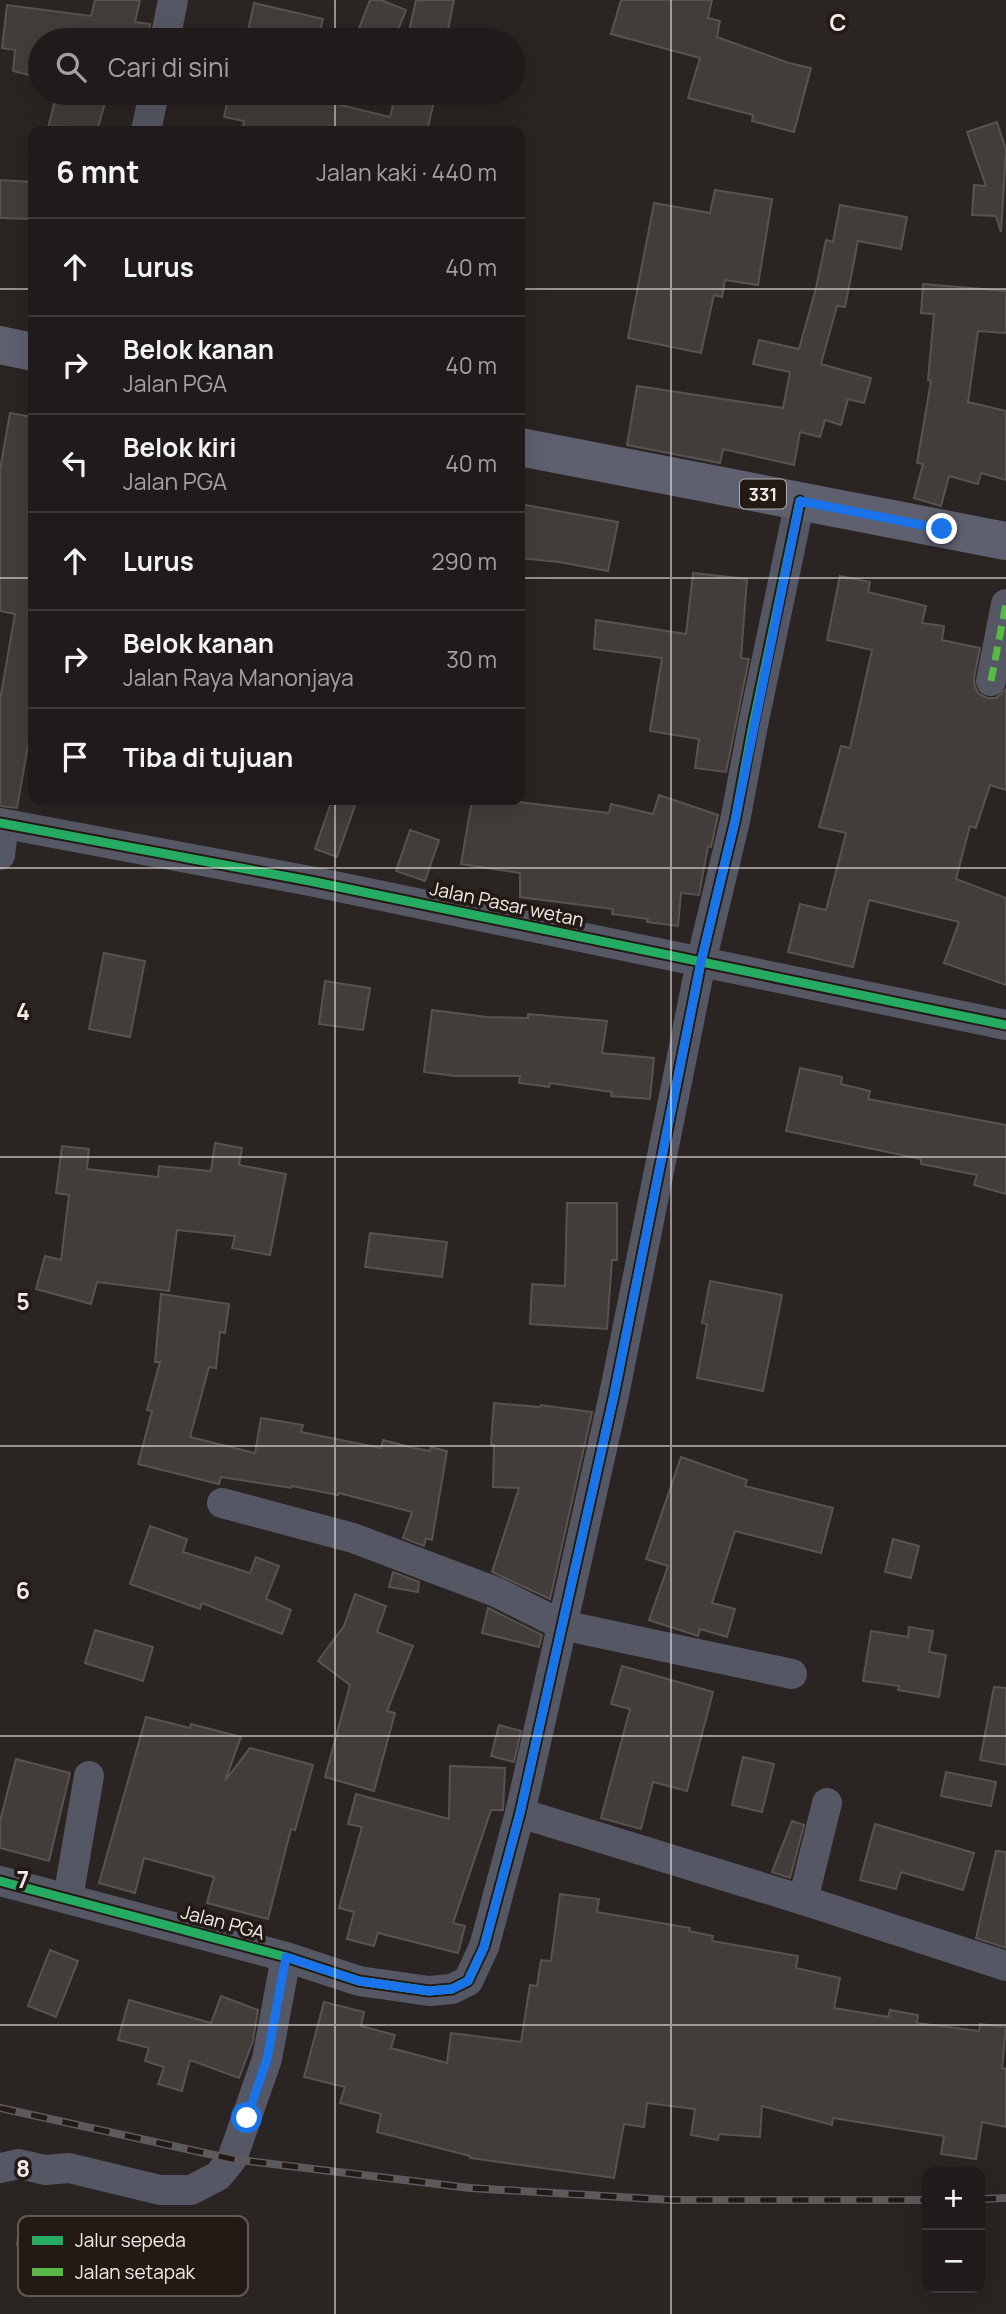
<!DOCTYPE html>
<html lang="id">
<meta charset="utf-8">
<style>
:root{--surface:#201b1a;--page:#2d2827;--text:#f1f3f6;--muted:#a2a1a2;--line:#3d3939}
body{margin:0;font-family:Manrope,sans-serif;background:var(--page);color:var(--text)}
.controls{position:absolute;right:21px;bottom:21px;display:grid;overflow:hidden;border-radius:14px;box-shadow:0 7px 28px #0002}
.controls button{width:63px;height:63px;display:grid;place-items:center;padding:0;border:0;border-bottom:2px solid var(--line);background:var(--surface);color:var(--text);font:35px sans-serif}
.stop{position:absolute;width:21px;height:21px;margin:-16px;border:5px solid #1a73e8;border-radius:50%;background:#fff}
.stop.end{background:#1a73e8;border-color:#fff;box-shadow:0 2px 7px #0008}
.list{margin:0;padding:0;list-style:none}
h2{display:flex;justify-content:space-between;align-items:center;height:91px;margin:0;padding:0 28px;font-size:30px}
h2 small{font-size:23px;font-weight:400;color:var(--muted)}
.list li{display:grid;grid-template-columns:46px 1fr auto;gap:21px;align-items:center;box-sizing:border-box;height:98px;padding:0 28px;border-top:2px solid var(--line)}
.list b{display:block;font-size:26px;white-space:nowrap}
.list p{margin:0;font-size:23px;white-space:nowrap;color:var(--muted)}
.list em{font-size:23px;font-style:normal;color:var(--muted)}
.icon{flex:none;width:38px;height:38px;fill:none;stroke:currentColor;stroke-width:2;stroke-linecap:round;stroke-linejoin:round}
.map{position:relative;flex:none;width:1006px;height:2314px;overflow:hidden}
.search{position:absolute;background:var(--surface);box-shadow:0 7px 28px #0002;left:28px;top:28px;width:497px;height:77px;display:flex;align-items:center;gap:18px;box-sizing:border-box;padding:0 24px;border-radius:38px;color:var(--muted);font-size:26px}
.panel{position:absolute;background:var(--surface);box-shadow:0 7px 28px #0002;left:28px;top:126px;width:497px;height:679px;border-radius:14px}
.map>svg:first-child{display:block}
.building{fill:#423d3b;stroke:#585351;stroke-width:2}
.lines{fill:none;stroke-linecap:round;stroke-linejoin:round}
.minor{stroke:#555764;stroke-width:30}
.primary{stroke:#5f606f;stroke-width:38}
.rail-casing{stroke:#5d5a5e;stroke-width:8}
.rail{stroke:#231a15;stroke-width:5;stroke-dasharray:16;stroke-linecap:butt}
.quiet{stroke:#58b947;stroke-width:7;stroke-dasharray:14 7;stroke-linecap:butt}
.cycleway-casing{stroke:#231a15;stroke-width:13}
.cycleway{stroke:#26ab63;stroke-width:9}
.route{stroke:#1a73e8;stroke-width:9}
.grid{fill:none;stroke:#f2ebe8;stroke-width:2;stroke-opacity:0.55}
.labels{text-anchor:middle;dominant-baseline:central;stroke-width:7;stroke-linejoin:round;paint-order:stroke}
.shield{fill:#231a15;stroke:#b4aca9;stroke-width:2}
.shield-label{font-size:18px;font-weight:bold;fill:#f2ebe8}
.street-label{font-size:19px;fill:#f2ebe8;stroke:#231a15}
.key{fill:#231a15;stroke:#615954;stroke-width:2}
.key-label{font-size:19px;fill:#f2ebe8}
.grid-label{font-size:23px;text-anchor:middle;font-weight:bold;fill:#f2ebe8;stroke:#231a15;stroke-width:7;stroke-linejoin:round;paint-order:stroke}
</style>
<div class="map">
<svg width="1006" height="2314" viewBox="0 0 1006 2314">
<rect width="100%" height="100%" fill="#2a2422"/>
<g class="building">
<path d="M95 0H140L135 22 150 24 148 40H40V78L13 71 15 50 2 48 7 5 91 16Z"/>
<path d="M370 0H381L406 10 394 40H383L358 31Z"/>
<path d="M416 0H454L446 39 409 31Z"/>
<path d="M621 0H712L708 18 720 21 717 37 789 63 811 68 794 132 752 121 753 115 688 98 700 58 611 34Z"/>
<path d="M254 3 323 19 318 40H246Z"/>
<path d="M57 93H108L97 131H47Z"/>
<path d="M229 93H269L290 97 291 93 390 117 396 93H436L427 131H242L244 121 224 117Z"/>
<path d="M997 122 1006 150 1001 232 996 216 972 215 974 185 986 186 967 132Z"/>
<path d="M0 180 33 182V219L0 218Z"/>
<path d="M715 190 772 199 758 285 725 280 722 297 714 295 701 353 628 338 654 203 710 213Z"/>
<path d="M840 205 907 217 901 249 858 241 845 307 837 306 821 364 871 378 864 403 848 399 841 425 825 420 820 437 800 432 794 465 723 449 720 463 627 445 637 386 783 408 790 372 753 364 759 340 799 349 816 288 826 240 833 242Z"/>
<path d="M923 284 1006 291V333L978 331 968 402 1006 411V480L981 473 978 484 949 476 941 506 914 498 923 464 917 463 931 381 928 380 934 314 921 313Z"/>
<path d="M10 413 33 417V717L17 808 0 806V700L15 614 0 611V470Z"/>
<path d="M520 504 618 522 608 571 559 562 520 558Z"/>
<path d="M693 573 747 579 741 658 749 659 726 772 695 768 699 739 650 731 662 658 594 649 596 620 686 634Z"/>
<path d="M840 576 870 582 868 592 926 606 922 623 944 626 942 640 980 648 974 678 975 687 979 694 987 698H996L1006 689V790L990 785 976 828 970 826 956 879 1006 898V985L944 963 959 922 869 900 853 967 788 952 800 904 826 910 846 833 819 827 841 746 850 748 872 650 827 640Z"/>
<path d="M659 795 718 815 711 847 708 846 699 895 681 893 678 926 647 922 648 919 612 914 613 909 520 897V873L461 864 472 800H519V802L609 813 611 804 653 814Z"/>
<path d="M332 800H357L337 857 315 849Z"/>
<path d="M410 830 439 840 425 881 396 871Z"/>
<path d="M104 953 145 961 130 1037 89 1029Z"/>
<path d="M325 981 370 988 363 1030 319 1024Z"/>
<path d="M432 1010 487 1017 528 1018V1014L607 1021 602 1053 654 1058 650 1099 611 1096 612 1092 550 1083 549 1087 519 1083 520 1076H455L424 1072Z"/>
<path d="M800 1068 842 1077 841 1084 870 1091 868 1099 1006 1125V1194L974 1185 977 1175 921 1164V1159L786 1131Z"/>
<path d="M215 1143 242 1148 239 1165 286 1174 270 1255 232 1248 235 1236 177 1230 169 1291 97 1282 91 1304 36 1289 45 1256 61 1260 69 1195 56 1193 62 1146 89 1149 87 1169 158 1177 159 1166 211 1171Z"/>
<path d="M567 1203H617V1260H612L607 1329 530 1324 532 1284 565 1286Z"/>
<path d="M370 1233 447 1242 442 1277 365 1267Z"/>
<path d="M710 1281 782 1295 763 1391 697 1378 707 1324 702 1323Z"/>
<path d="M161 1294 229 1304 225 1333 220 1332 216 1368 209 1367 190 1437 255 1453 261 1418 303 1425 301 1432 381 1448 383 1440 414 1448 430 1451 431 1447 447 1451 432 1540 426 1538 424 1546 403 1538 412 1512 339 1493 338 1495 292 1486 291 1488 221 1477 219 1484 138 1464 152 1411 147 1410 160 1362H155Z"/>
<path d="M494 1403 540 1407 541 1405 592 1412 550 1599 492 1572 519 1488 493 1487 494 1445H491Z"/>
<path d="M681 1457 747 1480 745 1486 833 1508 821 1553 735 1531 712 1603 735 1609 727 1637 700 1629 698 1636 649 1620 668 1566 646 1559Z"/>
<path d="M150 1526 187 1539 183 1552 250 1573 256 1557 279 1566 266 1599 291 1610 282 1634 202 1603 200 1609 130 1584Z"/>
<path d="M893 1539 919 1546 911 1578 885 1572Z"/>
<path d="M393 1572 419 1582 418 1592 389 1587Z"/>
<path d="M355 1594 386 1606 377 1632 413 1646 387 1711 395 1713 374 1791 325 1777 350 1685 318 1661 344 1626Z"/>
<path d="M488 1608 542 1635 539 1647 482 1633Z"/>
<path d="M909 1627 933 1631 929 1652 946 1655 939 1697 898 1690 899 1686 863 1681 871 1631 908 1637Z"/>
<path d="M95 1630 153 1647 143 1681 85 1663Z"/>
<path d="M622 1666 713 1692 687 1791 653 1782 641 1829 601 1818 630 1709 611 1704Z"/>
<path d="M994 1687 1006 1688V1765L980 1760Z"/>
<path d="M146 1717 190 1728 191 1724 241 1737 225 1781 250 1748 313 1765 295 1830 291 1829 268 1919 207 1903 214 1877 144 1858 135 1893 99 1883Z"/>
<path d="M499 1725 521 1731 514 1762 491 1756Z"/>
<path d="M743 1757 774 1764 762 1812 732 1805Z"/>
<path d="M16 1759 70 1773 49 1861 0 1848V1821Z"/>
<path d="M450 1766 505 1768 503 1810H491L453 1923 465 1926 458 1953 378 1933 374 1946 347 1939 354 1912 339 1908 362 1827 348 1824 356 1794 449 1819Z"/>
<path d="M946 1772 996 1782 991 1806 941 1796Z"/>
<path d="M792 1821 804 1825 790 1878 772 1872Z"/>
<path d="M875 1824 974 1853 963 1890 901 1872 896 1889 860 1880Z"/>
<path d="M996 1851 1006 1852V1948L976 1938Z"/>
<path d="M560 1894 599 1899 597 1912 690 1928 689 1931 713 1936 712 1941 798 1956 796 1968 840 1978 834 2008 888 2017 890 2010 918 2015 917 2023 979 2031 980 2024 1006 2027 1002 2068 1006 2069V2127L982 2122 976 2159 941 2154 944 2136 833 2118 832 2125 762 2106 760 2137 719 2134 718 2140 691 2135 695 2109 647 2103 644 2127 624 2124 614 2178 470 2158V2156L377 2132 381 2114 340 2103 345 2087 304 2077 324 2002 364 2012 361 2026 395 2035 391 2048 447 2063 451 2033 521 2042 530 1985 537 1986 541 1960 551 1961Z"/>
<path d="M50 1950 78 1961 56 2017 28 2006Z"/>
<path d="M221 1996 258 2010 253 2041 239 2078 190 2060 182 2091 158 2084 164 2067 145 2061 149 2048 118 2040 129 2000 211 2023Z"/>
<path d="M20 2220 95 2228 93 2254 17 2245Z"/>
</g>
<g class="lines">
<g class="minor">
<path d="M165 40 173 0"/>
<path d="M146 131 154 93"/>
<path d="M991 681 1006 604"/>
<path d="M0 823 310 881 1006 1025"/>
<path d="M0 855 4 824"/>
<path d="M222 1503 353 1538 496 1592 562 1625 792 1674"/>
<path d="M520 1813 803 1900 1006 1966"/>
<path d="M0 1881 286 1957 359 1981 429 1991 452 1989 468 1981 484 1947 520 1813 614 1395 701 962 735 821 753 725 800 501"/>
<path d="M68 1898 89 1776"/>
<path d="M803 1900 827 1803"/>
<path d="M0 2168 19 2164 45 2170 69 2168 160 2190H191L218 2176 232 2159 267 2059 286 1957"/>
</g>
<g class="primary">
<path d="M0 345 33 352"/>
<path d="M520 447 1006 541"/>
</g>
<g class="rail-casing">
<g id="rail">
<path d="M0 2108 232 2159 470 2188 671 2200H927"/>
<path d="M980 2199 1006 2198"/>
</g>
</g>
<use href="#rail" class="rail"/>
<path class="quiet" d="M991 681 1006 604"/>
<g class="cycleway-casing">
<g id="cycleway">
<path d="M0 823 310 881 1006 1025"/>
<path d="M0 1881 286 1957 359 1981 429 1991 452 1989 468 1981 484 1947 520 1813 614 1395 701 962 735 821 753 725 800 501"/>
</g>
</g>
<use href="#cycleway" class="cycleway"/>
</g>
<g class="lines">
<path class="route" d="M247 2118 267 2059 286 1957 359 1981 429 1991 452 1989 468 1981 484 1947 520 1813 614 1395 701 962 735 821 800 501 942 529"/>
</g>
<path class="grid" d="M335 0V40M671 0V2314M335 93V131M0 289H33M520 289H1006M0 578H33M520 578H1006M335 800V2314M0 868H1006M0 1157H1006M0 1446H1006M0 1736H1006M0 2025H1006"/>
<g class="labels">
<rect class="shield" x="740" y="479.5" width="46" height="29" rx="5"/>
<g class="shield-label">
<text x="763" y="494">331</text>
</g>
<g class="street-label">
<text transform="translate(507 904) rotate(12)">Jalan Pasar wetan</text>
<text transform="translate(223 1922) rotate(15)">Jalan PGA</text>
</g>
</g>
<rect x="18" y="2216" width="230" height="80" rx="10" class="key"/>
<rect x="32" y="2236" width="31" height="9" fill="#26ab63"/>
<rect x="32" y="2268" width="31" height="8" fill="#58b947"/>
<g class="key-label">
<text x="75" y="2247">Jalur sepeda</text>
<text x="75" y="2279">Jalan setapak</text>
</g>
<g class="grid-label">
<text x="838" y="31">C</text>
<text x="23" y="1020">4</text>
<text x="23" y="1310">5</text>
<text x="23" y="1599">6</text>
<text x="23" y="1888">7</text>
<text x="23" y="2177">8</text>
</g>
</svg>
<div class="controls">
<button>+</button>
<button>−</button>
</div>
<div class="stop" style="left:247px;top:2118px"></div>
<div class="stop end" style="left:942px;top:529px"></div>
<div class="search"><svg class="icon" aria-label="search" viewBox="0 0 24 24"><circle cx="10" cy="10" r="6"/><path d="M15 15l6 6"/></svg>Cari di sini</div>
<section class="panel">
<h2>6 mnt<small>Jalan kaki · 440 m</small></h2>
<ul class="list">
<li><svg class="icon" aria-label="ahead" viewBox="0 0 24 24"><path d="M12 20V5M6 11l6-6 6 6"/></svg><div><b>Lurus</b></div><em>40 m</em></li>
<li><svg class="icon" aria-label="right" viewBox="0 0 24 24"><path d="M7 20v-9h11M14 6l5 5-5 5"/></svg><div><b>Belok kanan</b><p>Jalan PGA</p></div><em>40 m</em></li>
<li><svg class="icon" aria-label="left" viewBox="0 0 24 24"><path d="M17 20v-9H6M10 6l-5 5 5 5"/></svg><div><b>Belok kiri</b><p>Jalan PGA</p></div><em>40 m</em></li>
<li><svg class="icon" aria-label="ahead" viewBox="0 0 24 24"><path d="M12 20V5M6 11l6-6 6 6"/></svg><div><b>Lurus</b></div><em>290 m</em></li>
<li><svg class="icon" aria-label="right" viewBox="0 0 24 24"><path d="M7 20v-9h11M14 6l5 5-5 5"/></svg><div><b>Belok kanan</b><p>Jalan Raya Manonjaya</p></div><em>30 m</em></li>
<li><svg class="icon" aria-label="arrive" viewBox="0 0 24 24"><path d="M6 21V4h12l-3 4 3 4H6"/></svg><div><b>Tiba di tujuan</b></div></li>
</ul>
</section>
</div>
